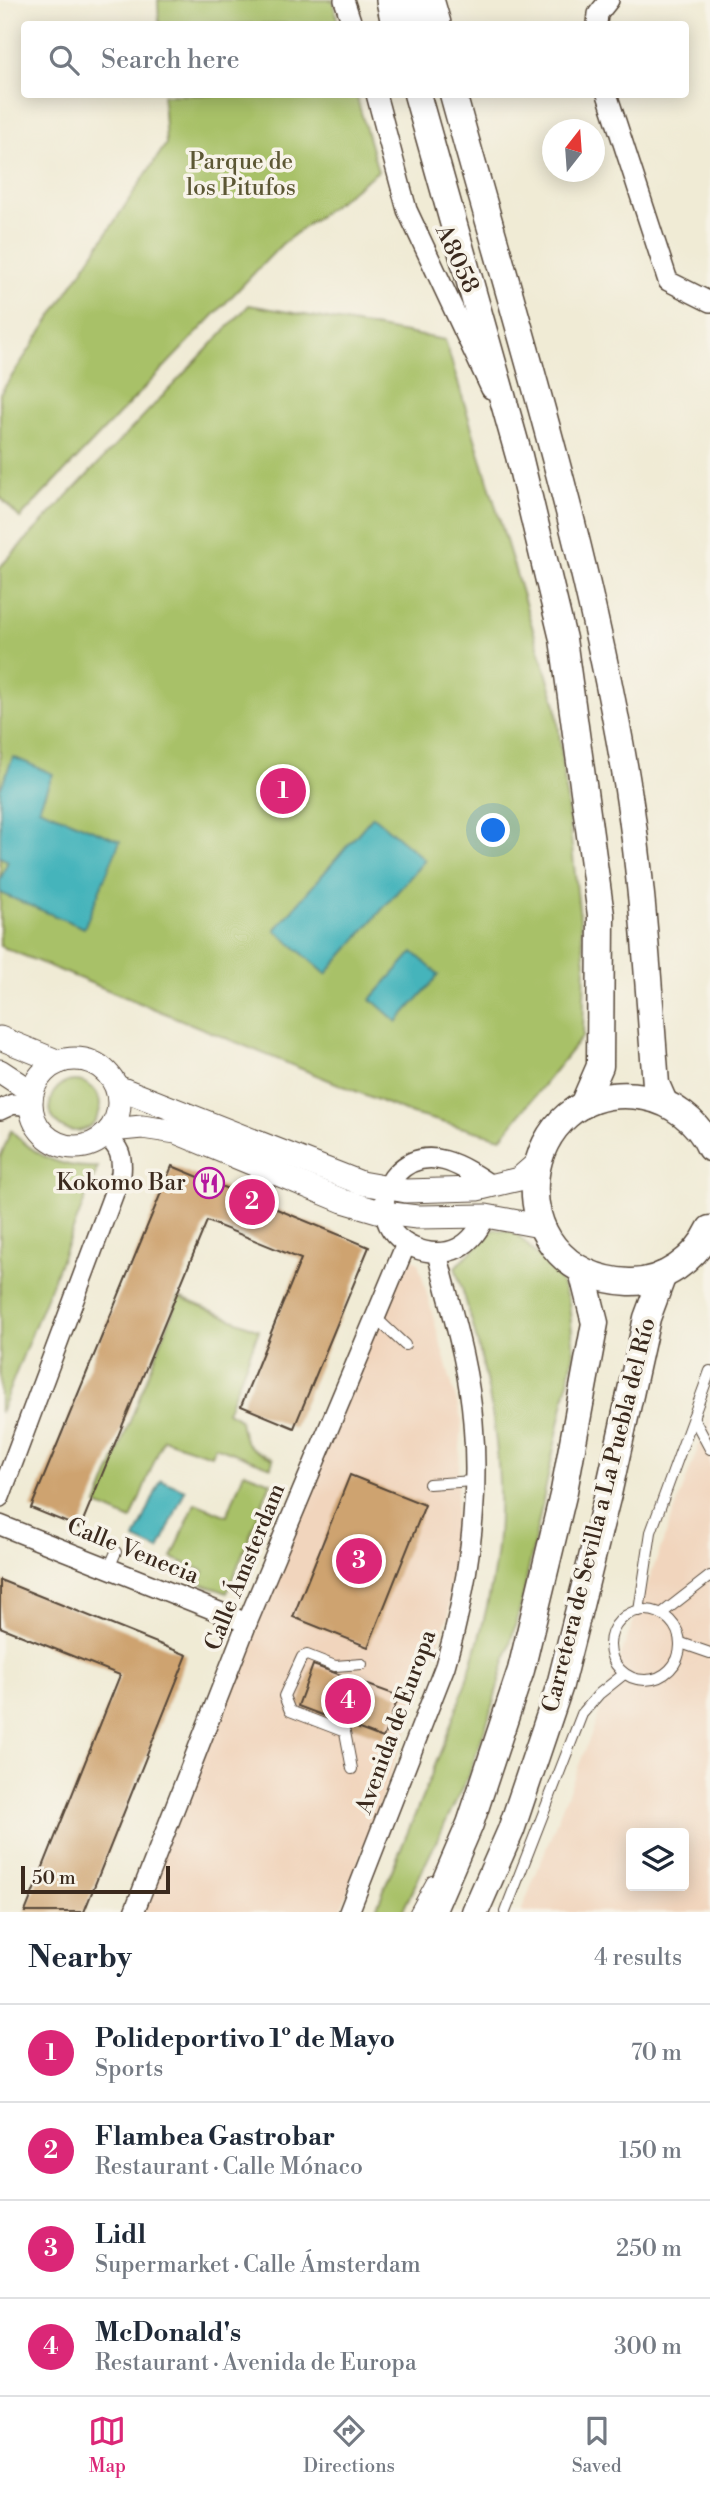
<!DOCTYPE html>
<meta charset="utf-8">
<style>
:root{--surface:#fff;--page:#f6f6f7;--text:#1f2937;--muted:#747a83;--line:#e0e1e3;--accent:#db2777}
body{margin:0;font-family:"Libre Bodoni",serif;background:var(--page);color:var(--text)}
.controls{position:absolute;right:21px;bottom:21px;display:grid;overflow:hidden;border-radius:7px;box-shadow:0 4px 18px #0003}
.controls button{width:63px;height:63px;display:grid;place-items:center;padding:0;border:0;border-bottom:2px solid var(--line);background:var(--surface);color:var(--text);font:35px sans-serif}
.compass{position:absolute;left:542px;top:119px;width:63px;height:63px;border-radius:50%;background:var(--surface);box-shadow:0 4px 18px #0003;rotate:17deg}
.scale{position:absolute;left:21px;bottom:18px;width:149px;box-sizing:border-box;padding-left:7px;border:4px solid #3b2a1e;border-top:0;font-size:19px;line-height:24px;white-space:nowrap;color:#3b2a1e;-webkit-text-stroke:5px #f7f3e8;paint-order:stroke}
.you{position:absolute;left:494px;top:831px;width:24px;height:24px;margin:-18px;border:5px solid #fff;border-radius:50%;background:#1a73e8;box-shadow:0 0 0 10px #1a73e833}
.badge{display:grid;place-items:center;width:46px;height:46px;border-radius:50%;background:var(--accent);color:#fff;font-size:23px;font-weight:700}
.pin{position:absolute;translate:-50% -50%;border:4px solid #fff;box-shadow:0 2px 7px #0006}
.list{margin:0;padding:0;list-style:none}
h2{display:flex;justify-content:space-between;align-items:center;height:91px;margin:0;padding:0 28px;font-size:30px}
h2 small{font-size:23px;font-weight:400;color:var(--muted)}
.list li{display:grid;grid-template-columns:46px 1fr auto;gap:21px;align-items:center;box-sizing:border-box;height:98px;padding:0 28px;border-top:2px solid var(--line)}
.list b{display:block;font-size:26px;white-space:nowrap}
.list p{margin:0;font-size:23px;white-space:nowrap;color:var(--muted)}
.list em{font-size:23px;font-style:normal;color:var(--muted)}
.icon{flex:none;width:38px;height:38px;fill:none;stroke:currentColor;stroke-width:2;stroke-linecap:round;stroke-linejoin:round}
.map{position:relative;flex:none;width:710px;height:1912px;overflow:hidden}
.search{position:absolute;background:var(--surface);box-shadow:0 4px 18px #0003;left:21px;right:21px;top:21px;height:77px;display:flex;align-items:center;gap:18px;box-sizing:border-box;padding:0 24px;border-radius:7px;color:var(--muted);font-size:26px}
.sheet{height:483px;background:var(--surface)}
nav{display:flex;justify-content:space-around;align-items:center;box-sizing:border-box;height:98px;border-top:2px solid var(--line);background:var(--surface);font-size:19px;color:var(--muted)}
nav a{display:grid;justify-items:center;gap:4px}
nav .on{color:var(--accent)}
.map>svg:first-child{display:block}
.built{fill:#f1d5bd;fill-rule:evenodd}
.green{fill:#a8c167;stroke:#727642;stroke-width:2}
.water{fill:#44b4bb;stroke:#406f6c;stroke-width:2}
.building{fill:#cea36f}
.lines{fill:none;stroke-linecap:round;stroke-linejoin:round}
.service-casing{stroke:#564739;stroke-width:12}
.minor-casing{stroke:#564739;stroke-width:22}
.tertiary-casing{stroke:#564739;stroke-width:25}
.secondary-casing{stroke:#564739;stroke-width:29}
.motorway-casing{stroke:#564739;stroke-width:38}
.service{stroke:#fff;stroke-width:10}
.minor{stroke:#fff;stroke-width:19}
.tertiary{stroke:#fff;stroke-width:23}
.secondary{stroke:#fff;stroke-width:26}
.motorway{stroke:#fff;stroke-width:35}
.labels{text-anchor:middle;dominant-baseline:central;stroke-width:7;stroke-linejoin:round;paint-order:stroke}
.park-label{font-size:23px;fill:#5c5734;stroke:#f7f3e8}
.street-label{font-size:23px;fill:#3b2a1e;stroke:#f7f3e8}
.poi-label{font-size:23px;fill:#3b2a1e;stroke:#f7f3e8;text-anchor:end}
</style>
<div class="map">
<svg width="710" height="1912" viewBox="0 0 710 1912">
<rect width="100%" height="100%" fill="#f7f3e8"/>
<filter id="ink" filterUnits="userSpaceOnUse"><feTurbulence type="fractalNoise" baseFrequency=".0143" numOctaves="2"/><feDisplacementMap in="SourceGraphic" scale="14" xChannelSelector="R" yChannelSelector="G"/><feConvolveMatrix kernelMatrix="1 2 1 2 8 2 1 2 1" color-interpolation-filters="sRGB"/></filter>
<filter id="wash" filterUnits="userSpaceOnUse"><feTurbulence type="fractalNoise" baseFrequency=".00686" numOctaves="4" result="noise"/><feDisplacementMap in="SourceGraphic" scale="28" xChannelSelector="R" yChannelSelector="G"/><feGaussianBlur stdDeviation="1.57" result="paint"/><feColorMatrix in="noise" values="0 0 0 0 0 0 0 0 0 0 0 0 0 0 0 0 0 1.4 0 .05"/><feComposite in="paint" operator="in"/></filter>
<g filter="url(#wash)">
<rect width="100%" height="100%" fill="#f0ebd5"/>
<g class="built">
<path d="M397 1250 418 1262 462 1421 449 1614 340 1912H125Z"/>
<path d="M710 1416V1912H521L598 1717ZM631 1833H684V1886H631Z"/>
</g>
<g class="green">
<path d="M158 0H333L338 24H159Z"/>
<path d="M163 95H356L378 171 282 244 20 518 0 497V394L166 144Z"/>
<path d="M249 305 445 340 556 705 585 963 583 1036 501 1138 412 1114 0 946V567Z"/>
<circle cx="75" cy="1106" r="25"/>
<path d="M11 1130C34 1156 64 1169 98 1167L0 1413V1158Z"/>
<path d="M495 1229 515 1232 560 1280 569 1303 574 1353 521 1605 489 1717 470 1772 402 1912H375C418 1803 473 1692 493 1576 511 1473 488 1365 455 1267Z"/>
<path d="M179 1297 259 1330 227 1412 240 1419C242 1444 250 1450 273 1459L271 1467 215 1446 211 1455 163 1439 131 1520 97 1505Z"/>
<path d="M244 1472 271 1482 227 1593 200 1583 204 1571 172 1558 195 1503 227 1516Z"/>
</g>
<g class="water">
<path d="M13 757 53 774 39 808 120 841 84 928 0 893V880L8 861 0 857V790Z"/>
<path d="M373 816 425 860 326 974 275 930Z"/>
<path d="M413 952 439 975 397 1022 371 999Z"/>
<path d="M161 1480 185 1490 159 1550 135 1539Z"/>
</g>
<g id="blocks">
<g class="building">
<path d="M172 1166 369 1247 294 1428 241 1406 301 1259 207 1221 80 1528 31 1508Z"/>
<path d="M350 1475 425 1505 368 1647 293 1617Z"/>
<path d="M0 1580 187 1655 84 1912H25L120 1675 0 1627Z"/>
<path d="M313 1665 399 1696 383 1738 298 1706Z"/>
</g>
</g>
</g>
<g filter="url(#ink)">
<use href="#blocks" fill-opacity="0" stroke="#564739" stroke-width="2"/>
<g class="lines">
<g class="service-casing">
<g id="service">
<path d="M375 1317 405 1345"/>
<path d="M693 1417 710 1449"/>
<path d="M429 1484 473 1481"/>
<path d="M109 1568 116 1552"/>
<circle cx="645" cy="1645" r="35"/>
<path d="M639 1611 651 1532 710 1371"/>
<path d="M661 1614 710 1576"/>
<path d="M681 1643 710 1653"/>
<path d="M352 1769 345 1732 290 1711 284 1696 302 1657 307 1655 335 1666 362 1664"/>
<path d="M415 1912 432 1881"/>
<path d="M505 1912 582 1714 599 1694 624 1674"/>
</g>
</g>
<g class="minor-casing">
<g id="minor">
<path d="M344 0 352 24"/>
<path d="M597 24 598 14 609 0"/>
<path d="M376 94 407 210 491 389"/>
<path d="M607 94 668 281 710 302"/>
<path d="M0 1110 13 1104 31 1106"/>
<path d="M486 1216C479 1229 472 1241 458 1248 432 1261 390 1245 385 1214 382 1202 388 1182 396 1174 426 1142 463 1166 492 1186"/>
<path d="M0 1497 121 1174C123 1155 119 1148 106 1135"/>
<path d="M0 1525 247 1623"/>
<path d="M134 1912 247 1623 406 1244"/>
<path d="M349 1912 445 1666C468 1589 480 1502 473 1422 469 1365 451 1309 437 1253"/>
</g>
</g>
<g class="tertiary-casing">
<g id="tertiary">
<path d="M0 1038 59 1062"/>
<circle cx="75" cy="1103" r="44"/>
<path d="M0 1071 32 1092"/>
<path d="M117 1087 361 1183 406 1191 477 1189 519 1179 535 1165"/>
<path d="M111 1130 142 1127 176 1132 343 1201 384 1213 417 1217 486 1216 540 1226"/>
</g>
</g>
<g class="secondary-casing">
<g id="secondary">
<path d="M417 94 519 456 563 639 601 915 600 1066 583 1105"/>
<path d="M453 94C516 322 589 550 627 783 643 883 648 984 656 1084L663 1100"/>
<path d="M710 1148C699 1122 672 1102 645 1097 514 1074 489 1275 629 1282 663 1283 696 1259 710 1229"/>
<path d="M432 1912 470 1824 521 1670 564 1491 595 1323 582 1271"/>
<path d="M475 1912 511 1830 560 1685 608 1494 647 1318 663 1275"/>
</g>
</g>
<g class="motorway-casing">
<g id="motorway">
<path d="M394 0 399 24"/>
<path d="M426 0 433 24"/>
</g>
</g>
<use href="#service" class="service"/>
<use href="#minor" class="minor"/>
<use href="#tertiary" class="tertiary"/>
<use href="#secondary" class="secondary"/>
<use href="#motorway" class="motorway"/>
</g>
</g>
<defs>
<g id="restaurant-ring" transform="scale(1.575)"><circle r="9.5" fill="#f7f3e8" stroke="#b5179e" stroke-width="1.5"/><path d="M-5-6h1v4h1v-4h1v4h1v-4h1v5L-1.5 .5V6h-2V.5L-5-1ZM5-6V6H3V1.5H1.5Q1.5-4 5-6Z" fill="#b5179e"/></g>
</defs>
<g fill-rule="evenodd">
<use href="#restaurant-ring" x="209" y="1183"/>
</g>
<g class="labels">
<g class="park-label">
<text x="241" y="162">Parque de<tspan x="241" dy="26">los Pitufos</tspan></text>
</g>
<g class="street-label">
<text transform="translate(457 259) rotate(65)">A8058</text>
<text transform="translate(599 1515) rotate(-76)">Carretera de Sevilla a La Puebla del Río</text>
<text transform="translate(133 1551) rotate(22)">Calle Venecia</text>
<text transform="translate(245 1567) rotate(-68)">Calle Ámsterdam</text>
<text transform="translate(396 1722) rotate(-70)">Avenida de Europa</text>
</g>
<g class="poi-label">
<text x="186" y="1183">Kokomo Bar</text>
</g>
</g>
</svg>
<div class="controls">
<button><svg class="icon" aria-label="layers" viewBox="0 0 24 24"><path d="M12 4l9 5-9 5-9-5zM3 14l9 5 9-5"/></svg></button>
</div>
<svg class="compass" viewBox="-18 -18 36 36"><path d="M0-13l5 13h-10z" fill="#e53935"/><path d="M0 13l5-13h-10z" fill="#747a83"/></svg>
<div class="scale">50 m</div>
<div class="you"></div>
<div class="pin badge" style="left:283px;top:791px">1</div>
<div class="pin badge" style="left:252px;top:1202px">2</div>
<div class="pin badge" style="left:359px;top:1561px">3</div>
<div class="pin badge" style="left:348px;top:1701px">4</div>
<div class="search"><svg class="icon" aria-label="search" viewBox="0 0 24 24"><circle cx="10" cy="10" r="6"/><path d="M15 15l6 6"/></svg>Search here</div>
</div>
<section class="sheet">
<h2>Nearby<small>4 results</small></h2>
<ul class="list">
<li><span class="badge">1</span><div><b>Polideportivo 1º de Mayo</b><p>Sports</p></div><em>70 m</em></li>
<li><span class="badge">2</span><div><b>Flambea Gastrobar</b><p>Restaurant · Calle Mónaco</p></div><em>150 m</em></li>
<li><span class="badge">3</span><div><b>Lidl</b><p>Supermarket · Calle Ámsterdam</p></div><em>250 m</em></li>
<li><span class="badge">4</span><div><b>McDonald's</b><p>Restaurant · Avenida de Europa</p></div><em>300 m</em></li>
</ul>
</section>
<nav>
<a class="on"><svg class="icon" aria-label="map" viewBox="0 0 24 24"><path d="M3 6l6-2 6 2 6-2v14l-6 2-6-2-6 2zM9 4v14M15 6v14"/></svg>Map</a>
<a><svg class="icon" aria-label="directions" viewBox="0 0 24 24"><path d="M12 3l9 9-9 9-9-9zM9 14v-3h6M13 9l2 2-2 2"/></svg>Directions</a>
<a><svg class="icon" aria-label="saved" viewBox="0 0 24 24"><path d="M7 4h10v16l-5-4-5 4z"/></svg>Saved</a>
</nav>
